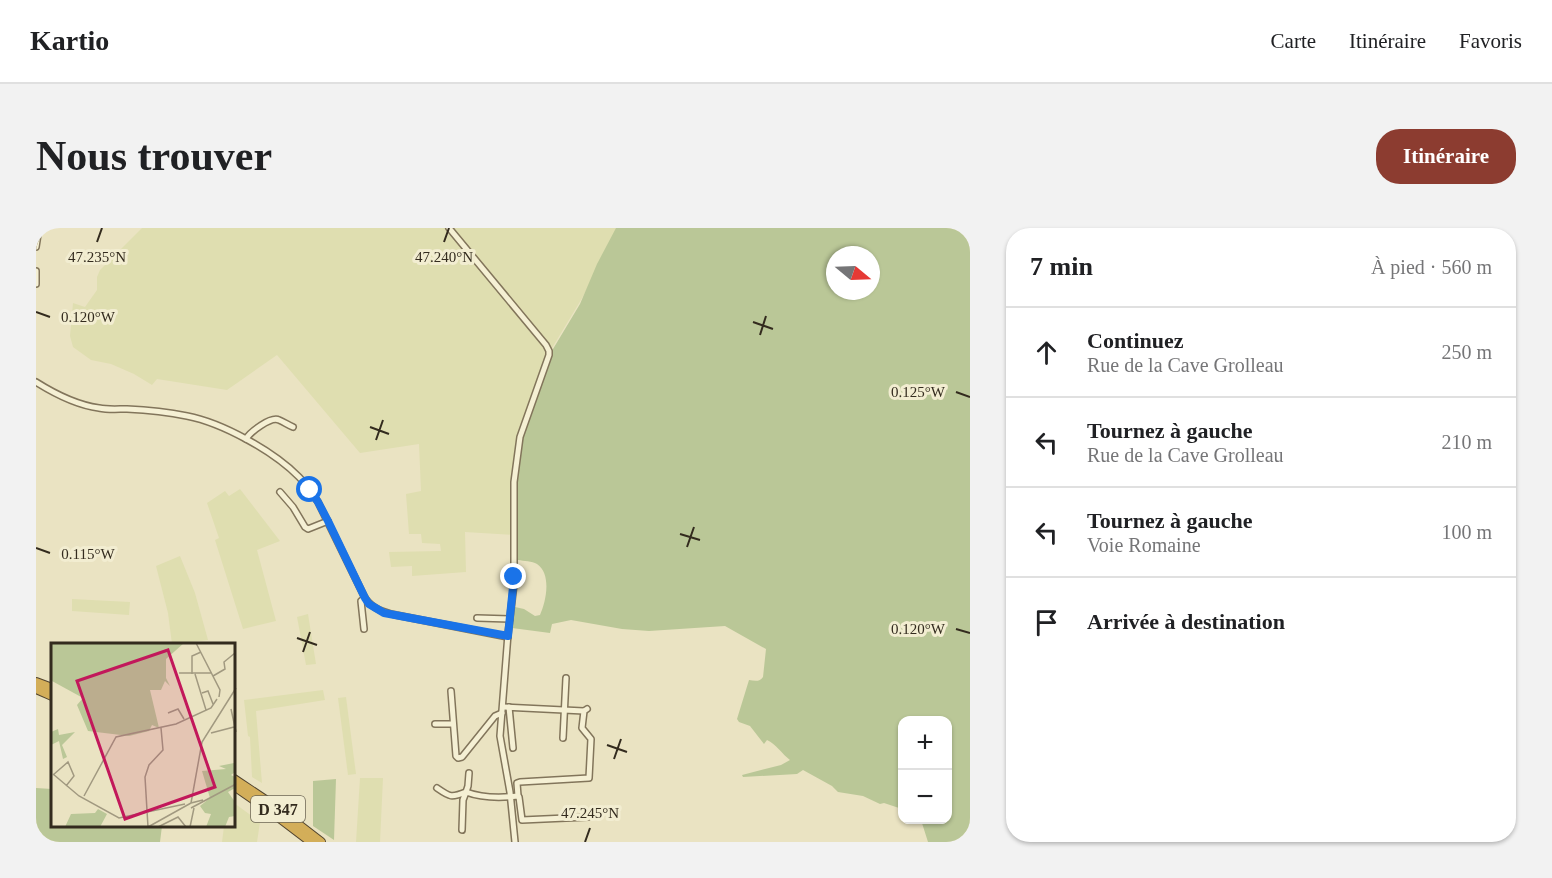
<!DOCTYPE html>
<html lang="fr">
<meta charset="utf-8">
<style>
:root{--surface:#fff;--page:#f2f2f2;--text:#202124;--muted:#757577;--line:#e0e0e0;--accent:#8c3c30}
body{margin:0;font-family:"Times New Roman",serif;background:var(--page);color:var(--text)}
.controls{position:absolute;right:18px;bottom:18px;display:grid;overflow:hidden;border-radius:12px;box-shadow:0 2px 4px #0004}
.controls button{width:54px;height:54px;display:grid;place-items:center;padding:0;border:0;border-bottom:2px solid var(--line);background:var(--surface);color:var(--text);font:30px sans-serif}
.compass{position:absolute;left:790px;top:18px;width:54px;height:54px;border-radius:50%;background:var(--surface);box-shadow:0 2px 4px #0004;rotate:109deg}
.stop{position:absolute;width:18px;height:18px;margin:-14px;border:4px solid #1a73e8;border-radius:50%;background:#fff}
.stop.end{background:#1a73e8;border-color:#fff;box-shadow:0 2px 6px #0008}
.list{margin:0;padding:0;list-style:none}
h2{display:flex;justify-content:space-between;align-items:center;height:78px;margin:0;padding:0 24px;font-size:26px}
h2 small{font-size:20px;font-weight:400;color:var(--muted)}
.list li{display:grid;grid-template-columns:39px 1fr auto;gap:18px;align-items:center;box-sizing:border-box;height:90px;padding:0 24px;border-top:2px solid var(--line)}
.list b{display:block;font-size:22px;white-space:nowrap}
.list p{margin:0;font-size:20px;white-space:nowrap;color:var(--muted)}
.list em{font-size:20px;font-style:normal;color:var(--muted)}
.icon{flex:none;width:33px;height:33px;fill:none;stroke:currentColor;stroke-width:2;stroke-linecap:round;stroke-linejoin:round}
.map{position:relative;flex:none;width:934px;height:614px;overflow:hidden;border-radius:24px}
header{display:flex;align-items:center;gap:36px;box-sizing:border-box;height:84px;padding:0 30px;background:var(--surface);border-bottom:2px solid var(--line)}
header strong{font-size:28px}
nav{display:flex;gap:33px;margin-inline-start:auto;font-size:21px}
.intro{display:flex;align-items:center;justify-content:space-between;box-sizing:border-box;height:144px;padding:0 36px}
h1{margin:0;font-size:42px}
.button{padding:15px 27px;border-radius:24px;background:var(--accent);color:#fff;font-size:21px;font-weight:700}
main{display:flex;gap:36px;padding:0 36px}
aside{flex:1;background:var(--surface);border-radius:24px;box-shadow:0 2px 4px #0004}
.map>svg:first-child{display:block}
.farmland{fill:#dfdeb0}
.green{fill:#bac797;fill-rule:evenodd}
.lines{fill:none;stroke-linecap:round;stroke-linejoin:round}
.minor-casing{stroke:#82755b;stroke-width:8}
.highway-casing{stroke:#50432f;stroke-width:10}
.minor{stroke:#f5f0d4;stroke-width:5}
.highway{stroke:#d3ae59;stroke-width:8}
.route{stroke:#1a73e8;stroke-width:8}
.ticks{fill:none;stroke:#332b1e;stroke-width:2}
.labels{text-anchor:middle;dominant-baseline:central;stroke-width:6;stroke-linejoin:round;paint-order:stroke}
.shield{fill:#f2edd1;stroke:#6c6554;stroke-width:1.5}
.shield-label{font-size:16px;font-weight:bold;fill:#332b1e}
.inset-road{fill:none;stroke:#a19980;stroke-width:1.5}
.view{fill:#c2185b;fill-opacity:0.15;stroke:#c2185b;stroke-width:3}
.inset-edge{fill:none;stroke:#332b1e;stroke-width:3}
.ticks-label{font-size:15px;text-anchor:middle;fill:#332b1e;stroke:#f2edd1;stroke-width:6;stroke-linejoin:round;paint-order:stroke}
</style>
<header>
<strong>Kartio</strong>
<nav><a>Carte</a><a>Itinéraire</a><a>Favoris</a></nav>
</header>
<div class="intro"><h1>Nous trouver</h1><a class="button">Itinéraire</a></div>
<main>
<div class="map">
<svg width="934" height="614" viewBox="0 0 934 614">
<rect width="100%" height="100%" fill="#eae3c2"/>
<g class="farmland">
<path d="M106 0H584L545 72 516 120 502 160 483 300 480 307 429 304 430 344 376 348V338L355 339 353 324 405 323 404 316 386 315 385 306H373L370 266 385 263 383 216 324 225 241 127 191 162 121 151 116 157 98 146 75 136 55 132 37 119 34 108 37 75 49 79 61 62V49L64 42Z"/>
<path d="M204 261 244 313 221 322 240 393 207 401 179 312 183 310 171 275 189 263 193 268Z"/>
<path d="M144 328 159 365 172 412 136 416 132 385 120 338Z"/>
<path d="M36 371 94 374 93 387 36 383Z"/>
<path d="M272 386 280 436 270 437 261 389Z"/>
<path d="M287 462 289 472 220 483 226 555 216 549 214 509 212 508 208 472Z"/>
<path d="M310 469 320 546 312 547 302 470Z"/>
<path d="M324 550H347L344 614H320Z"/>
<path d="M198 575 224 594 221 614H186L188 598H198Z"/>
</g>
<g class="green">
<path d="M580 0H934V614H892L885 592H912V493H867L866 581 848 575 844 576 827 568 802 564 796 558 767 542 761 546 707 549 706 547 745 537 754 532C746 526 740 516 731 512L728 516 714 498 703 494 701 491 713 452C719 453 724 454 727 449L730 421 689 398 613 403 586 401 535 392 516 396 514 405 476 400 479 379 488 381 499 388 504 387C510 374 516 346 501 336 496 333 488 333 482 332V235L490 197 517 121 544 76 561 36ZM799 27H835V63H799Z"/>
<path d="M300 551 298 612 277 598V553Z"/>
<path d="M0 560 16 561V598H126L124 614H0Z"/>
</g>
<g class="lines">
<g class="minor-casing">
<g id="minor">
<path d="M413 0 510 117 513 123V127L484 209 478 254V356L472 406 464 508 474 564 479 614"/>
<path d="M0 19 3 0"/>
<path d="M0 43V56"/>
<path d="M0 154C19 166 41 177 63 180 72 182 82 181 91 181 111 182 131 184 151 188 187 195 237 223 263 249 270 256 276 265 282 274L329 370C337 381 347 384 360 387L472 409"/>
<path d="M210 211C214 204 235 188 243 192 248 194 252 197 257 199"/>
<path d="M244 264 257 279 269 299 272 301 292 293"/>
<path d="M441 390 474 391"/>
<path d="M328 401 325 373 329 370"/>
<path d="M415 463 420 528 422 530 426 529 459 488 466 485"/>
<path d="M467 479 548 483"/>
<path d="M473 479 477 520"/>
<path d="M399 496H417"/>
<path d="M527 510 530 450"/>
<path d="M401 560C414 569 415 570 430 564L432 558 433 545"/>
<path d="M482 568 481 555 484 554 553 550 555 511 546 500 548 483 551 481"/>
<path d="M426 602 427 572 430 564C446 570 465 570 482 568L483 569 486 592 552 589"/>
</g>
</g>
<g class="highway-casing">
<g id="highway">
<path d="M0 454 16 460"/>
<path d="M0 461 16 468"/>
<path d="M198 551 237 577 285 614"/>
<path d="M198 558 233 582 275 614"/>
</g>
</g>
<use href="#minor" class="minor"/>
<use href="#highway" class="highway"/>
</g>
<g class="lines">
<path class="route" d="M274 262 282 274 292 293 329 370 333 376 348 385 472 408 478 349"/>
</g>
<path class="ticks" d="M61 14 66 0M408 14 413 0M0 84 14 89M717 94 737 101M724 107 730 88M920 164 934 169M334 199 353 206M340 212 347 192M644 306 664 312M651 319 658 299M0 320 14 325M920 401 934 405M261 410 281 417M267 424 274 404M571 517 591 524M578 531 585 511M549 614 554 600"/>
<g class="labels">
<rect class="shield" x="215" y="568" width="54" height="26" rx="4.5"/>
<g class="shield-label">
<text x="242" y="581">D 347</text>
</g>
</g>
<g transform="translate(15 415)">
<rect width="184" height="184" fill="#eae3c2"/>
<path d="M0 0H133L115 16V35L119 43 114 38 110 47H99L108 85 101 82 98 88 78 93 37 88 26 62 32 55 1 38ZM7 86 8 92 24 89 11 102 16 114 12 116 8 98 0 102V89ZM183 120 184 129 180 132 184 134V145L177 149 184 159V173L178 174 174 184H155L160 171 154 170 149 163 159 155 151 128 175 126 168 123ZM47 166 56 171 49 184H14L20 171 44 170Z" fill="#bac797"/>
<path class="inset-road" d="M145 0 169 47 168 54M128 30H161M141 31V13L150 9M144 31 155 67M162 33 174 26 173 19 184 10M151 50 157 48 162 61M180 66 185 89M117 70 127 66 133 76M160 90 183 84M2 131 28 153 68 175 134 161M2 132 17 119 23 133 15 143M33 153 65 94 125 81 160 65 166 56M140 160 151 99 185 45M140 165 185 141M97 184 94 134 98 122 112 107 110 85M97 184 140 160 152 157M107 184 127 174 135 184M139 184 143 165"/>
<path class="view" d="M117 7 164 144 74 176 26 38Z"/>
<rect width="184" height="184" class="inset-edge"/>
</g>
<g class="ticks-label">
<text x="61" y="34">47.235°N</text>
<text x="408" y="34">47.240°N</text>
<text x="52" y="94">0.120°W</text>
<text x="882" y="169">0.125°W</text>
<text x="52" y="331">0.115°W</text>
<text x="882" y="406">0.120°W</text>
<text x="554" y="590">47.245°N</text>
</g>
</svg>
<div class="controls">
<button>+</button>
<button>−</button>
</div>
<svg class="compass" viewBox="-18 -18 36 36"><path d="M0-13l5 13h-10z" fill="#e53935"/><path d="M0 13l5-13h-10z" fill="#757577"/></svg>
<div class="stop" style="left:274px;top:262px"></div>
<div class="stop end" style="left:478px;top:349px"></div>
</div>
<aside>
<h2>7 min<small>À pied · 560 m</small></h2>
<ul class="list">
<li><svg class="icon" aria-label="ahead" viewBox="0 0 24 24"><path d="M12 20V5M6 11l6-6 6 6"/></svg><div><b>Continuez</b><p>Rue de la Cave Grolleau</p></div><em>250 m</em></li>
<li><svg class="icon" aria-label="left" viewBox="0 0 24 24"><path d="M17 20v-9H6M10 6l-5 5 5 5"/></svg><div><b>Tournez à gauche</b><p>Rue de la Cave Grolleau</p></div><em>210 m</em></li>
<li><svg class="icon" aria-label="left" viewBox="0 0 24 24"><path d="M17 20v-9H6M10 6l-5 5 5 5"/></svg><div><b>Tournez à gauche</b><p>Voie Romaine</p></div><em>100 m</em></li>
<li><svg class="icon" aria-label="arrive" viewBox="0 0 24 24"><path d="M6 21V4h12l-3 4 3 4H6"/></svg><div><b>Arrivée à destination</b></div></li>
</ul>
</aside>
</main>
